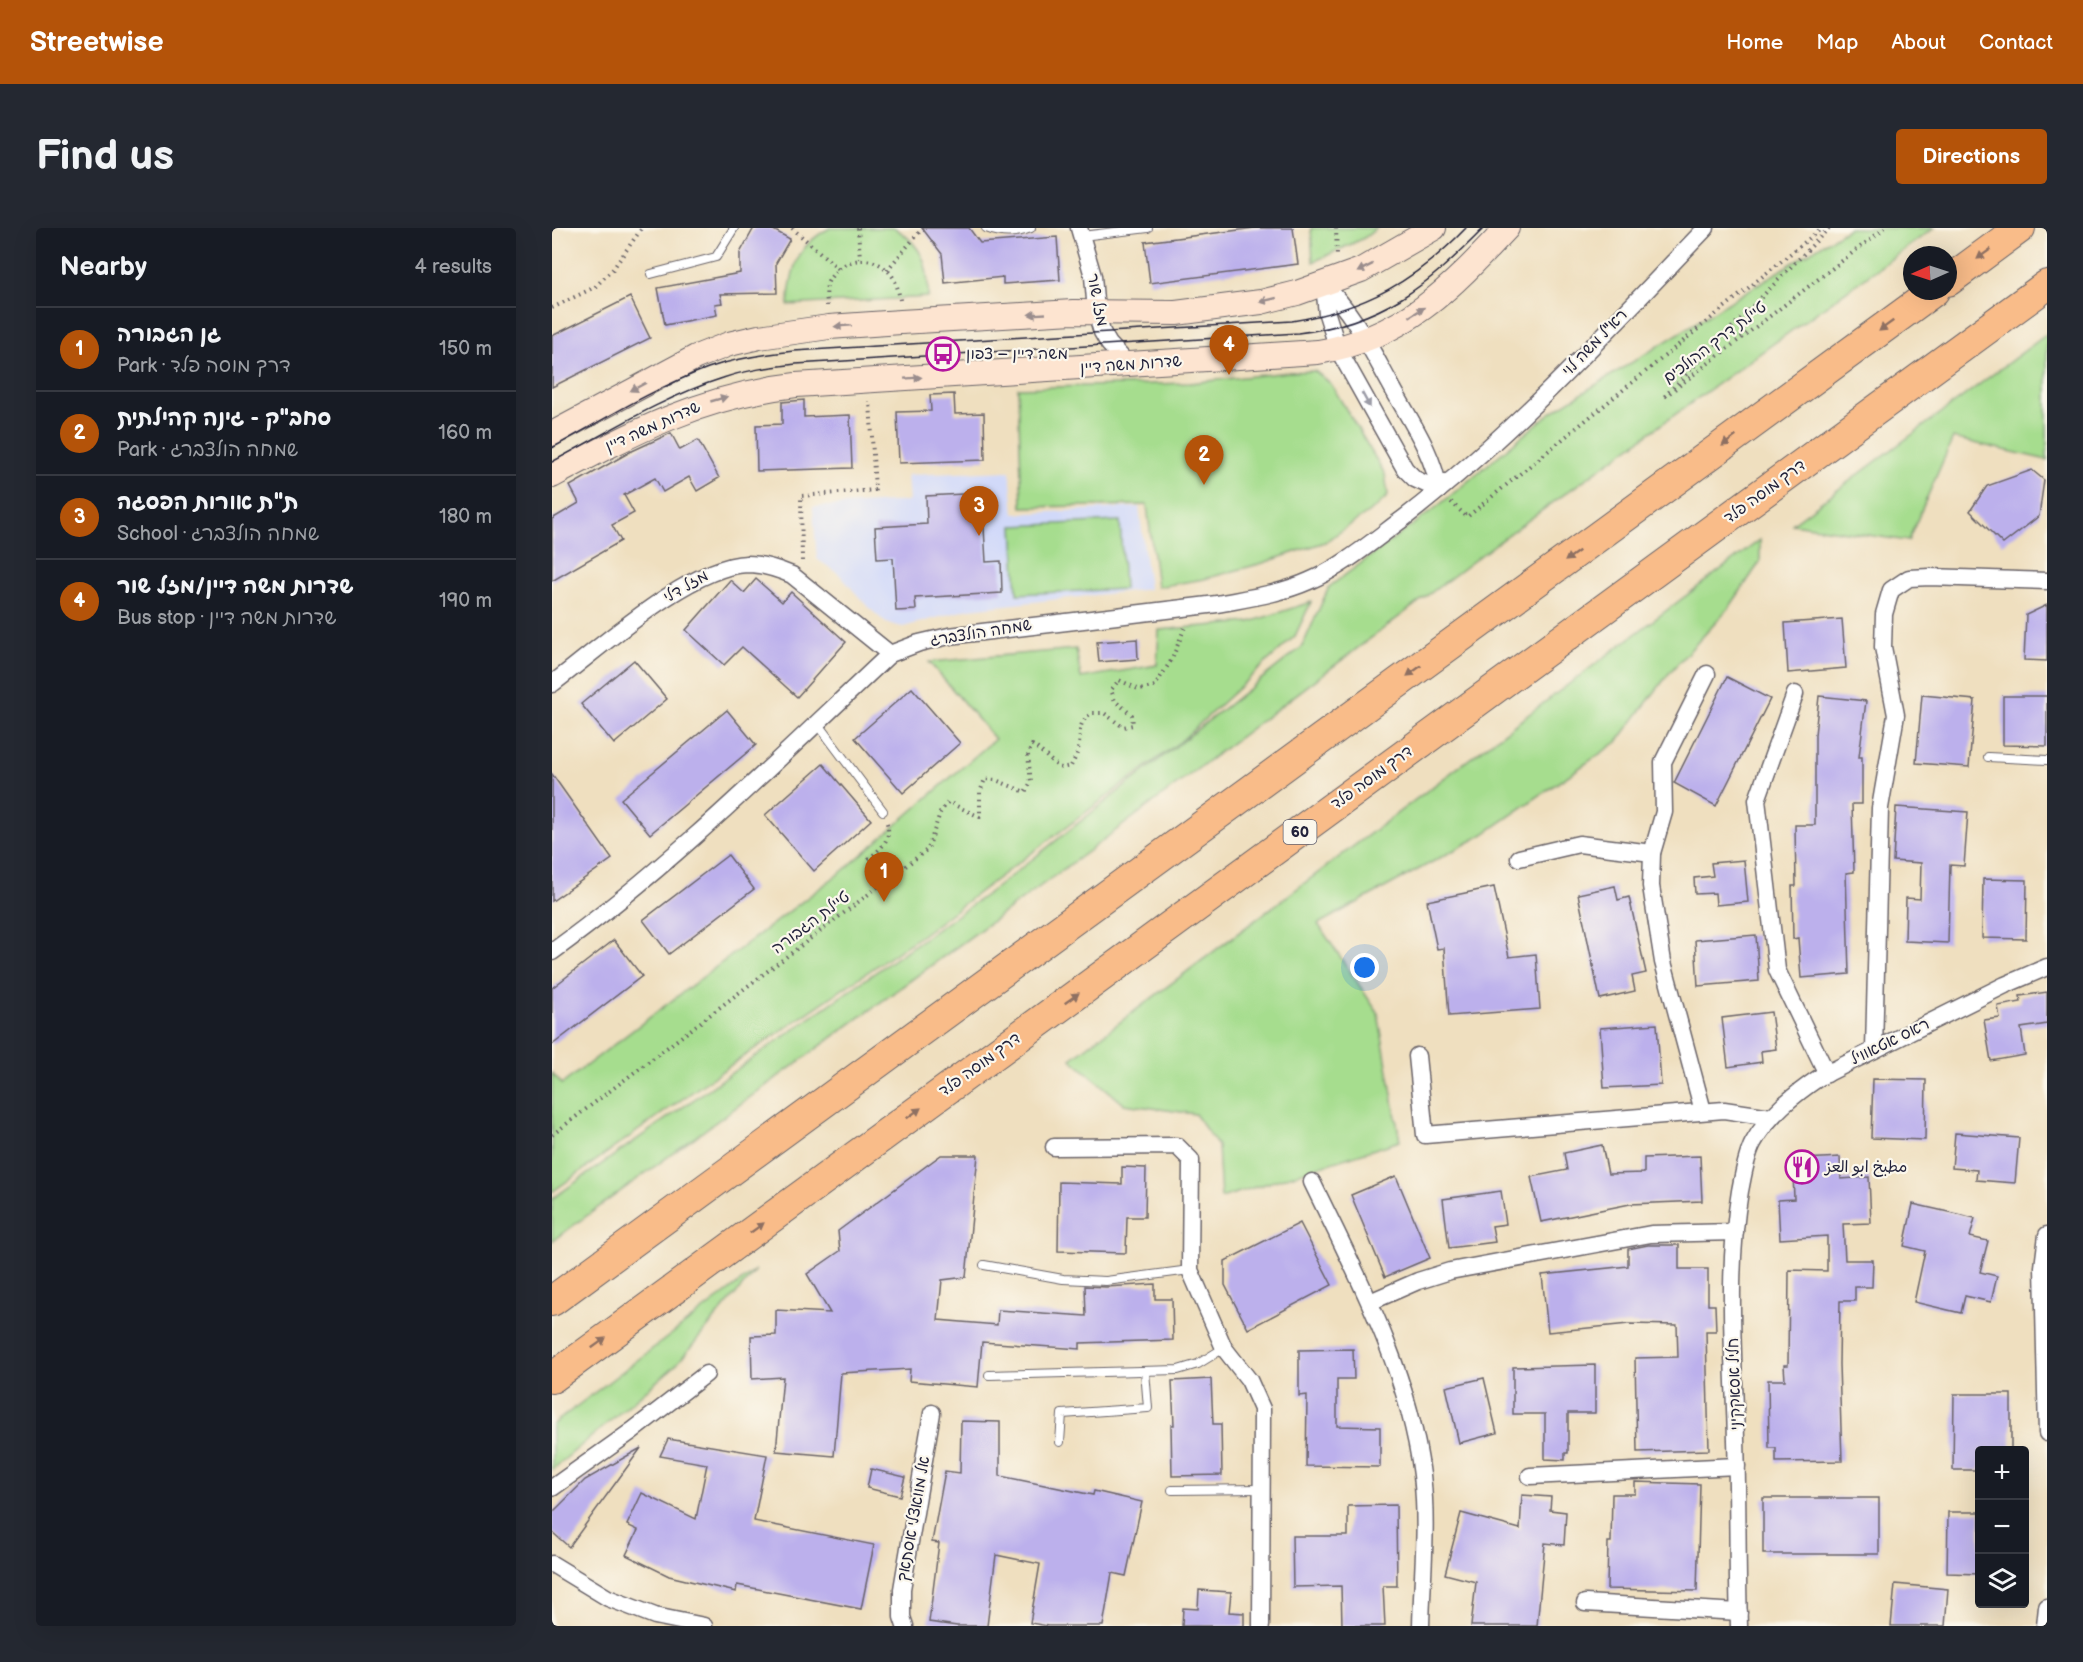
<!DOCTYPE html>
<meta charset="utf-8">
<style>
:root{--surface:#171b24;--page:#242831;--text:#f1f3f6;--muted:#9ea1a6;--line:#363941;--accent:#b45309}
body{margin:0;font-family:"Balsamiq Sans","Playpen Sans Arabic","Playpen Sans Hebrew",sans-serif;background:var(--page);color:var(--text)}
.controls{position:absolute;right:18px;bottom:18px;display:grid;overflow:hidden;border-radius:6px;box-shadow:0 6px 24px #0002}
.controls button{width:54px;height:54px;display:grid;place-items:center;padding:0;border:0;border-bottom:2px solid var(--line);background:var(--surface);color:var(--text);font:30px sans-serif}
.compass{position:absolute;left:1351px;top:18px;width:54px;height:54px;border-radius:50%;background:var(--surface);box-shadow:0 6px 24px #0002;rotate:267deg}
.you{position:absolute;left:813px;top:740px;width:21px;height:21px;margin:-15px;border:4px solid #fff;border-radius:50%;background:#1a73e8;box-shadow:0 0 0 9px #1a73e833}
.badge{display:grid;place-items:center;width:39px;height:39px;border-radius:50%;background:var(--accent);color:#fff;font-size:20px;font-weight:700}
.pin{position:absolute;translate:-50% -50px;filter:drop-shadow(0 2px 3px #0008)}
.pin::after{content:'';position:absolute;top:32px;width:21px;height:18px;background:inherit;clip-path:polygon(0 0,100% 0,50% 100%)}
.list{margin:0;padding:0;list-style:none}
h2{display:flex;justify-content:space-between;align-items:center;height:78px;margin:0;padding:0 24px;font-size:26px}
h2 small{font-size:20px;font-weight:400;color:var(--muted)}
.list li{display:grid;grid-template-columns:39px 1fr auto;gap:18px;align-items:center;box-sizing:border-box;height:84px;padding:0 24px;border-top:2px solid var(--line)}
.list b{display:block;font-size:22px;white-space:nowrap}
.list p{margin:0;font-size:20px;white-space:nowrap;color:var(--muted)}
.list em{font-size:20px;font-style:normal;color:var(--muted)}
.icon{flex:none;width:33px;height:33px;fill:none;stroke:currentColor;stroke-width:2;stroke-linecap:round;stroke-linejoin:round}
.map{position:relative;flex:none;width:1495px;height:1398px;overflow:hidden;border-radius:6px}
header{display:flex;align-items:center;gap:36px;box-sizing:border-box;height:84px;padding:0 30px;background:var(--accent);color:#fff}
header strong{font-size:28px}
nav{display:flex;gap:33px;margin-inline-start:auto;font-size:21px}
.intro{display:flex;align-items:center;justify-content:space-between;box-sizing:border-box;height:144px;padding:0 36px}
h1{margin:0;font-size:42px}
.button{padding:15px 27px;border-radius:6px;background:var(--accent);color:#fff;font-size:21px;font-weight:700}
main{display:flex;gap:36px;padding:0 36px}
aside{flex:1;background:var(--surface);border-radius:6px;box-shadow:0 6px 24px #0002}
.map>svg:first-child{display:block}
.built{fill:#d1d9f9}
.green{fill:#a6dd8e;stroke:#648064;stroke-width:1.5}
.building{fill:#bcb0ec}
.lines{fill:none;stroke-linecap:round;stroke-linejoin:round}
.lane-casing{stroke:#6a6469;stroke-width:10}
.street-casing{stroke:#6a6469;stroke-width:19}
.secondary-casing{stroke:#6a6469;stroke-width:26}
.highway-casing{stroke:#6a6469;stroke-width:32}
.path{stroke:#6a6469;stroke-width:4;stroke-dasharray:1.5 4.5;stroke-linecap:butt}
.lane{stroke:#fff;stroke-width:8}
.street{stroke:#fff;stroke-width:16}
.secondary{stroke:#fde4d0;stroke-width:24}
.highway{stroke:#f9bc89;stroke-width:30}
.tram{stroke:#22223b;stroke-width:1.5}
.oneway{fill:#8e6f62}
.oneway2{fill:#9a8d8d}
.oneway3{fill:#9c9ca7}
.labels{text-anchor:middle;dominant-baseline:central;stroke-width:4.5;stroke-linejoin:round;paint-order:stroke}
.shield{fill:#fbf7ec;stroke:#636270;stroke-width:1.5}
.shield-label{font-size:15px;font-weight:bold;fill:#22223b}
.street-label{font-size:16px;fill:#22223b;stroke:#fbf7ec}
.poi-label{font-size:16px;fill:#22223b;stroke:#fbf7ec;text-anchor:start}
</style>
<header>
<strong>Streetwise</strong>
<nav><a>Home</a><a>Map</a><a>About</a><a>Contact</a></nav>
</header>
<div class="intro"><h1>Find us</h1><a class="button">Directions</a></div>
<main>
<aside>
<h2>Nearby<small>4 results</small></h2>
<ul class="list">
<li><span class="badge">1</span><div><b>גן הגבורה</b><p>Park · דרך מוסה פלד</p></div><em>150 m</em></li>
<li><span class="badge">2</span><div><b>סחב&quot;ק - גינה קהילתית</b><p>Park · שמחה הולצברג</p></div><em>160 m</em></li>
<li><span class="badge">3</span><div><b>ת&quot;ת אורות הפסגה</b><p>School · שמחה הולצברג</p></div><em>180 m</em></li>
<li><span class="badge">4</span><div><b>שדרות משה דיין/מזל שור</b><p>Bus stop · שדרות משה דיין</p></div><em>190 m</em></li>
</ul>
</aside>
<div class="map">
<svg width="1495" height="1398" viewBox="0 0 1495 1398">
<rect width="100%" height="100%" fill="#fbf7ec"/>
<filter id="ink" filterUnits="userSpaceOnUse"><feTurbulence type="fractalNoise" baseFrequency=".0167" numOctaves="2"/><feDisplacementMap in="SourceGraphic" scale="12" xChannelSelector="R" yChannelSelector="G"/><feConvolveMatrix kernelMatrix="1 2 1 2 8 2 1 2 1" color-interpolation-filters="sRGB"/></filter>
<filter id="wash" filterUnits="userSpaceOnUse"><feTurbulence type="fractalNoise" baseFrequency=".008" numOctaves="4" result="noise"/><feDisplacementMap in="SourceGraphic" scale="24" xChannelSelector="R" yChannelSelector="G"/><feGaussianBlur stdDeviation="1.35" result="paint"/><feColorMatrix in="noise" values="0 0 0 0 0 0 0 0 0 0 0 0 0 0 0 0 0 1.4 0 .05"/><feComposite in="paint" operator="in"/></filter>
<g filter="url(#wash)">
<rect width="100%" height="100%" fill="#efdfbf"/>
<path class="built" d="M458 243 462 286 587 279 597 361 417 381 351 399 334 395 315 378 286 345 265 331 261 279 357 273 355 247Z"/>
<g class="green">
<path d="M278 0H343C371 18 377 37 376 69L236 77C240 41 243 18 278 0Z"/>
<path d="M759 0H825L812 10 761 34Z"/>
<path d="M1297 0H1382L953 309 538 622 0 1013V971L445 659 750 419 777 359 886 278 998 185Z"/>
<path d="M1495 106V232L1401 210 1356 313 1240 296Z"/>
<path d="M763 143 779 156 833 246 836 268 823 280 773 314 711 335 652 351 605 359 595 277 470 279 466 160 638 155 736 144Z"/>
<path d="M568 293 572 361 465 366 461 298Z"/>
<path d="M1208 312V334L1177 380 1118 444 1065 514 930 607 766 696 826 785 848 913 669 970 666 918 643 886 572 876 519 831Z"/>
<path d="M759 374 743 408 629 513 370 707 157 852 0 964V845L10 856 293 641 443 511 377 434 524 421 529 450 605 437 607 402 698 394Z"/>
<path d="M204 1042 124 1137 0 1242V1197Z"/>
</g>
<g id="blocks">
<g class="building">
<path d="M202 0H218L238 11 224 35 225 65 168 66 170 75 163 76 165 87 113 97 106 60 188 45V25Z"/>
<path d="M370 0H417L428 15 505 9 508 52 451 56V49L393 55 390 26Z"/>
<path d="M703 0H741L746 36 598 55 593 14Z"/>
<path d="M78 69 98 110 0 159V108Z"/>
<path d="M402 166 403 186 432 185 433 232 347 235 345 184 379 183 378 167Z"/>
<path d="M252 172V189L298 187 300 240 205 243 204 197 230 196V174Z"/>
<path d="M119 205 128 222 146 212 167 250 145 263 137 249 111 264 103 250 72 267 82 285 60 297 69 313 0 353V291L27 275 18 258 78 224Z"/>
<path d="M1480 242 1492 252 1487 288 1451 316 1418 283 1435 258Z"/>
<path d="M430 265 434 334 449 333 450 365 363 370 364 382 344 383 341 330 325 331 323 299 375 296 374 268Z"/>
<path d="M204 351 230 374 239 364 294 414 245 469 190 419 172 437 134 402 178 352 192 365Z"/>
<path d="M1495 377V433L1472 432 1474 387Z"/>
<path d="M1290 391 1294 440 1236 445 1233 395Z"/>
<path d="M585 411 586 431 547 434 545 414Z"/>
<path d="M82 432 115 471 62 516 29 476Z"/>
<path d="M1175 449 1218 471 1164 578 1122 555Z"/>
<path d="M360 460 408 515 351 565 303 510Z"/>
<path d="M1370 467 1423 472 1417 539 1364 535Z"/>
<path d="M1267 468 1314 473 1307 529H1310V576H1300L1302 644 1294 645 1297 746 1249 750 1246 710 1241 711 1240 658H1244L1243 597H1263V507Z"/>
<path d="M1451 468H1495V518L1451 517Z"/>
<path d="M175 482 204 517 98 606 69 571Z"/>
<path d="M271 536 319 592 262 643 213 587Z"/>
<path d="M0 546 60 631 0 673Z"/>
<path d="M1344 579 1416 584 1412 638 1398 637 1396 715 1353 713 1354 670 1368 671 1369 635 1341 633Z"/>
<path d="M176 627 202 661 117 726 91 692Z"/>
<path d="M1192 632 1196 674 1164 677 1163 665 1143 666 1142 650 1161 648 1159 635Z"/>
<path d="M1431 651 1475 652 1474 711 1430 710Z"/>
<path d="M1063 658 1066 672 1077 669 1094 745 1080 748 1083 763 1048 771 1026 666Z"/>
<path d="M942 659 957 729 984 726 988 781 897 788 892 720 885 721 875 673Z"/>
<path d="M1204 707 1207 753 1146 758 1143 712Z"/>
<path d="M62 712 90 748 0 817V760Z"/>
<path d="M1495 764V796L1469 800 1473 827 1439 833 1432 792 1448 790 1446 778 1469 774 1468 768Z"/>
<path d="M1219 784 1224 821 1209 823 1210 834 1176 839 1170 790Z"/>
<path d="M1105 796 1109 857 1052 860 1048 800Z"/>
<path d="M1321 851 1374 852 1373 912 1319 910Z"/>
<path d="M1403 905 1467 910 1463 955 1424 952 1425 942 1400 940Z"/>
<path d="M1050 917 1056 946 1092 945V930L1148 928 1150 973 1078 976 989 994 979 949 1015 942 1012 925Z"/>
<path d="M389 927H426L414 1049 390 1052 386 1092 445 1097 446 1082 534 1088 533 1058 554 1059 603 1056V1071H620L621 1112 528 1115V1121L430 1114 426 1159 357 1153 358 1141 289 1145 282 1228 224 1223 231 1149 200 1151 199 1108 224 1107V1082L278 1085 255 1046 288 1023 286 1003Z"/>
<path d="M1288 929 1289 951 1317 949 1319 995 1291 996 1293 1032H1321L1320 1059H1303V1073H1288L1287 1136 1290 1233 1224 1234V1220H1217L1216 1152H1233L1232 1137H1236L1237 1042 1275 1043V1008L1228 1011 1226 972 1242 971 1241 945 1254 944 1253 931Z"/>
<path d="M570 939 594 940 593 989H575L574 1025 506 1023 507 954 570 956Z"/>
<path d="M844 948 878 1030 833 1049 799 967Z"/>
<path d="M949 963 954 996 940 998 943 1014 897 1020 891 971Z"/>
<path d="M1361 976 1423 990 1418 1009 1436 1013 1428 1044 1445 1048 1439 1074 1413 1068 1409 1085 1362 1074 1373 1023 1352 1018Z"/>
<path d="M748 995 780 1057 696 1101 673 1057V1033Z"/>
<path d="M1096 1017H1127V1041H1156V1077H1163L1164 1103H1154L1157 1222 1085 1224 1083 1130 1126 1129 1125 1097 1077 1096 996 1104 990 1047 1076 1038V1021Z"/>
<path d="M801 1121 802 1151H785V1198L828 1199V1239L754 1238 755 1167 747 1168V1122Z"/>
<path d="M1043 1137V1185H1016V1225H1013V1232L993 1231V1186H961V1139Z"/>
<path d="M932 1150 945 1205 907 1215 894 1159Z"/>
<path d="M659 1151 661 1196H669L670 1247 620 1248 619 1197H622L620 1153Z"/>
<path d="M1402 1166H1459V1222H1428V1242H1401Z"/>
<path d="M409 1193 448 1194V1248L541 1267 542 1263 590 1274 574 1348 560 1345 551 1398H496L478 1395 488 1336 444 1327 435 1398H405L377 1394 387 1315 380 1314 393 1243 408 1245Z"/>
<path d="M116 1211 215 1227 202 1293 322 1317 309 1381 185 1357 184 1364 117 1348 74 1327 86 1302 75 1297 90 1265 144 1291 155 1236 108 1228Z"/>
<path d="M89 1220 17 1319 0 1304V1285L33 1252Z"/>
<path d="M319 1241 353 1249 348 1268 315 1260Z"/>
<path d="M1083 1254 1148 1256 1145 1363 1055 1361 1056 1314H1059L1060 1266H1083Z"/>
<path d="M970 1267 999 1269 998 1282 1014 1284 1012 1317 993 1315 985 1398H919L924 1354 893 1346 909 1285 968 1301Z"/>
<rect x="1211" y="1270" width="116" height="56"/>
<path d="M844 1277 845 1358H831L833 1398H790L789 1358 741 1359 740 1308H796V1278Z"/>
<path d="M1396 1284H1428V1346L1395 1345Z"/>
<path d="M1343 1356 1396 1361 1393 1398H1339Z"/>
<path d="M647 1362 679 1364 677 1384 692 1385V1398H630L631 1380 646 1381Z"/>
</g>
</g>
</g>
<g filter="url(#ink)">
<use href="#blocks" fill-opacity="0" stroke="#6a6469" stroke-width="1.5"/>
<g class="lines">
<g class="lane-casing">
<g id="lane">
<path d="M434 0C450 6 463 6 479 0"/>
<path d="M530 8 596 0"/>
<path d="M99 46 164 29 182 0"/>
<path d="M265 495 331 583"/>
<path d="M1436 529 1495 532"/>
<path d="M432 1037 511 1051 554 1053 638 1042"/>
<path d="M437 1147 626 1142 646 1136 672 1120"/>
<path d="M508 1214 510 1186 596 1180 593 1143"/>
<path d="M620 1262 710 1261"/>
</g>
</g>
<g class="street-casing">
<g id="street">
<path d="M527 0 541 48 544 84 550 104 557 116 577 137"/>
<path d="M772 57 775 86 786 121 853 241 863 251 887 262"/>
<path d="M772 57C803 86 820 124 841 161 859 194 881 225 887 262"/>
<path d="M0 456C47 421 137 338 195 336 211 336 226 341 240 347L338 426"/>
<path d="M1243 466 1205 572 1225 742 1275 846"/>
<path d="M967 630 1027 616 1100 625"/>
<path d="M0 724C122 636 229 528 338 426L367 415 397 408 665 376C696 370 728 366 757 353 792 338 822 312 852 290 963 205 1057 101 1154 0"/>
<path d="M1322 822 1328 580 1344 487 1331 419 1332 386 1339 362 1357 350 1378 349 1495 353"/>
<path d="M865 828 873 907 1172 882 1219 889"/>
<path d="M1151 883 1111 734 1099 658 1100 625 1112 584 1111 534 1155 446"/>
<path d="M502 919 625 918 639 932 638 1042 672 1120 697 1152 710 1181 709 1398"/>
<path d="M760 954C805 1047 857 1143 870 1247 876 1297 870 1349 869 1398"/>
<path d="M1495 1007 1491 1039 1495 1205"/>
<path d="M818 1074 866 1053 898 1043 1099 1006 1183 1004"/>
<path d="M978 1248 1185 1238"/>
<path d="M0 1260 80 1203 154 1146"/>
<path d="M0 1336 56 1370 103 1388 152 1398"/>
<path d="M1033 1375 1187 1384"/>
<path d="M353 1398 350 1389V1361L380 1185"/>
<path d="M1187 1398C1185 1336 1186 1274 1184 1212 1182 1129 1174 1045 1188 963 1191 948 1194 928 1201 915 1216 887 1243 866 1268 849L1453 757 1495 739"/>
<path d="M1493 1398 1495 1379"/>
</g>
</g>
<g class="secondary-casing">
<g id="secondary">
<path d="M0 206 144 129 177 116 207 109 277 99 349 94 521 84 624 85 709 74 745 65 809 42 882 0"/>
<path d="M0 248C82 204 149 168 244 157L766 124C852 110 898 61 955 0"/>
</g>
</g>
<g class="highway-casing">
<g id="highway">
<path d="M1396 53 1468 0"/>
<path d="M0 1073 1382 63"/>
<path d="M0 1150 1495 57"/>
</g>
</g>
<g class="path">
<path d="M240 0 288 42"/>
<path d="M306 0 308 31"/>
<path d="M784 0 785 27"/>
<path d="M1277 0 1111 170 1333 0"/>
<path d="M335 42 371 0"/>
<path d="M275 78C275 71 273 61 276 54 287 32 317 24 335 42 344 50 346 61 348 72"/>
<path d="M0 80 43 59 61 41 90 0"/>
<path d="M899 274 915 289 1270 0"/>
<path d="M250 333 249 268 323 262 318 173"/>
<path d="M328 658 316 631C328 622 340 612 335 595"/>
<path d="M0 907 376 621 388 585 396 574 428 589V564L433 551 444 552 473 564 479 554 476 527 480 517C492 524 498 534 509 540L519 538C521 534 524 529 525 525 531 507 522 499 539 485H552L571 499 581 497 580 487 563 473 559 462 567 452 588 462 603 458 620 431 633 399"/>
</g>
<use href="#lane" class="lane"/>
<use href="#street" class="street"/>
<use href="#secondary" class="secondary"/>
<use href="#highway" class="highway"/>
<g class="tram">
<path d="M0 220C51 192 102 160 156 140 184 130 213 126 242 123L740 93C814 81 863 53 914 0"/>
<path d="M0 234C56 204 111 169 171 150 194 142 219 139 244 136L746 105C830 95 875 58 932 0"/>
</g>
</g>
<defs><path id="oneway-solid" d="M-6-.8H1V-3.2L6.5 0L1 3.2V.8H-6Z" transform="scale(1.5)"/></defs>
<g class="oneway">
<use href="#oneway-solid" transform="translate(1432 26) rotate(144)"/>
<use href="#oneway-solid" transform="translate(1334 98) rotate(144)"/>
<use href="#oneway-solid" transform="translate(1177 213) rotate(144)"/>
<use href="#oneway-solid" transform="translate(1020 328) rotate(144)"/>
<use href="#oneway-solid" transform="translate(862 443) rotate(144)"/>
<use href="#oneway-solid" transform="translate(520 770) rotate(-36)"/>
<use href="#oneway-solid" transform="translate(362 885) rotate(-36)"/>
<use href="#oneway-solid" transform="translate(205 1000) rotate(-36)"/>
<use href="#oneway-solid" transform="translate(47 1115) rotate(-36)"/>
</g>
<g class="oneway2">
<use href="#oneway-solid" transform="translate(813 40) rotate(153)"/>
<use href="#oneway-solid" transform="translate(716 72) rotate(167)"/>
<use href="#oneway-solid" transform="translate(865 84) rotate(-32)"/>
<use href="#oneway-solid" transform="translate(485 86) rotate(177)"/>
<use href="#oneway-solid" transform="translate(291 98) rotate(176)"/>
<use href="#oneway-solid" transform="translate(361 150) rotate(-4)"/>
<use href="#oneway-solid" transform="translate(86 159) rotate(152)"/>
<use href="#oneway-solid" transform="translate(167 171) rotate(-16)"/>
</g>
<use class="oneway3" href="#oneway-solid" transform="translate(814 172) rotate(61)"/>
</g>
<defs>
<g id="bus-ring" transform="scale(1.725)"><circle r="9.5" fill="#fbf7ec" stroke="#b5179e" stroke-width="1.5"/><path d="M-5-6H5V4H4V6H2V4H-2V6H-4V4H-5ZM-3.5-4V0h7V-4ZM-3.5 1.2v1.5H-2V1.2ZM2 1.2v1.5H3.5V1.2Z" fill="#b5179e"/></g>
<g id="restaurant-ring" transform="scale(1.725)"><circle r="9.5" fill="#fbf7ec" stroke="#b5179e" stroke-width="1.5"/><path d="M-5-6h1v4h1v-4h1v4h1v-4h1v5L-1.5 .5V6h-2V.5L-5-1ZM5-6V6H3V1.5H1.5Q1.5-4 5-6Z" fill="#b5179e"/></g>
</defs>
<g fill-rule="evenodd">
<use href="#bus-ring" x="391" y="126"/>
<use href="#restaurant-ring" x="1250" y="939"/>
</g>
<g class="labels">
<rect class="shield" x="731.5" y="592" width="33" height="24" rx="4.5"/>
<g class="shield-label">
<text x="748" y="604">60</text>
</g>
<g class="street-label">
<text transform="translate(545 72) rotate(79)">מזל שור</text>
<text transform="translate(1043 115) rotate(-46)">רא"ל משה לוי</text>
<text transform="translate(1163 115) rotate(-37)">טיילת דרך ההולכים</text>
<text transform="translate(579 137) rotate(-4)">שדרות משה דיין</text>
<text transform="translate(101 199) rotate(-24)">שדרות משה דיין</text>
<text transform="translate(1213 264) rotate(-36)">דרך מוסה פלד</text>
<text transform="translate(134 359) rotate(-30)">מזל דלי</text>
<text transform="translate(429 405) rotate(-9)">שמחה הולצברג</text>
<text transform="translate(820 550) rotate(-36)">דרך מוסה פלד</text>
<text transform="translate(259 695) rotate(-37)">טיילת הגבורה</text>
<text transform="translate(1338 814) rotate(-26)">ראס אטאוויל</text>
<text transform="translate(428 837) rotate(-36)">דרך מוסה פלד</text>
<text transform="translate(1183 1156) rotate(-92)">חליל אסאקקיני</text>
<text transform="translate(362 1291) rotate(-80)">אל מוואצלי אסתאך</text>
</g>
<g class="poi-label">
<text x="414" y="126">משה דיין – צפון</text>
<text x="1273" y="939">مطبخ ابو العز</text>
</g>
</g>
</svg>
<div class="controls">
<button>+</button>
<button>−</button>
<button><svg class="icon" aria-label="layers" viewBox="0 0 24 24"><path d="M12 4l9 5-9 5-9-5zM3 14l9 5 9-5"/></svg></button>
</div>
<svg class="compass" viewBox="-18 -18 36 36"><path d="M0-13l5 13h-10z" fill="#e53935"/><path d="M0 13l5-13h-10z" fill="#9ea1a6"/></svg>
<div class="you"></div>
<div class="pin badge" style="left:332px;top:674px">1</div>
<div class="pin badge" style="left:652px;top:257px">2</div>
<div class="pin badge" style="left:427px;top:308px">3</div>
<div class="pin badge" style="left:677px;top:147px">4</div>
</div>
</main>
